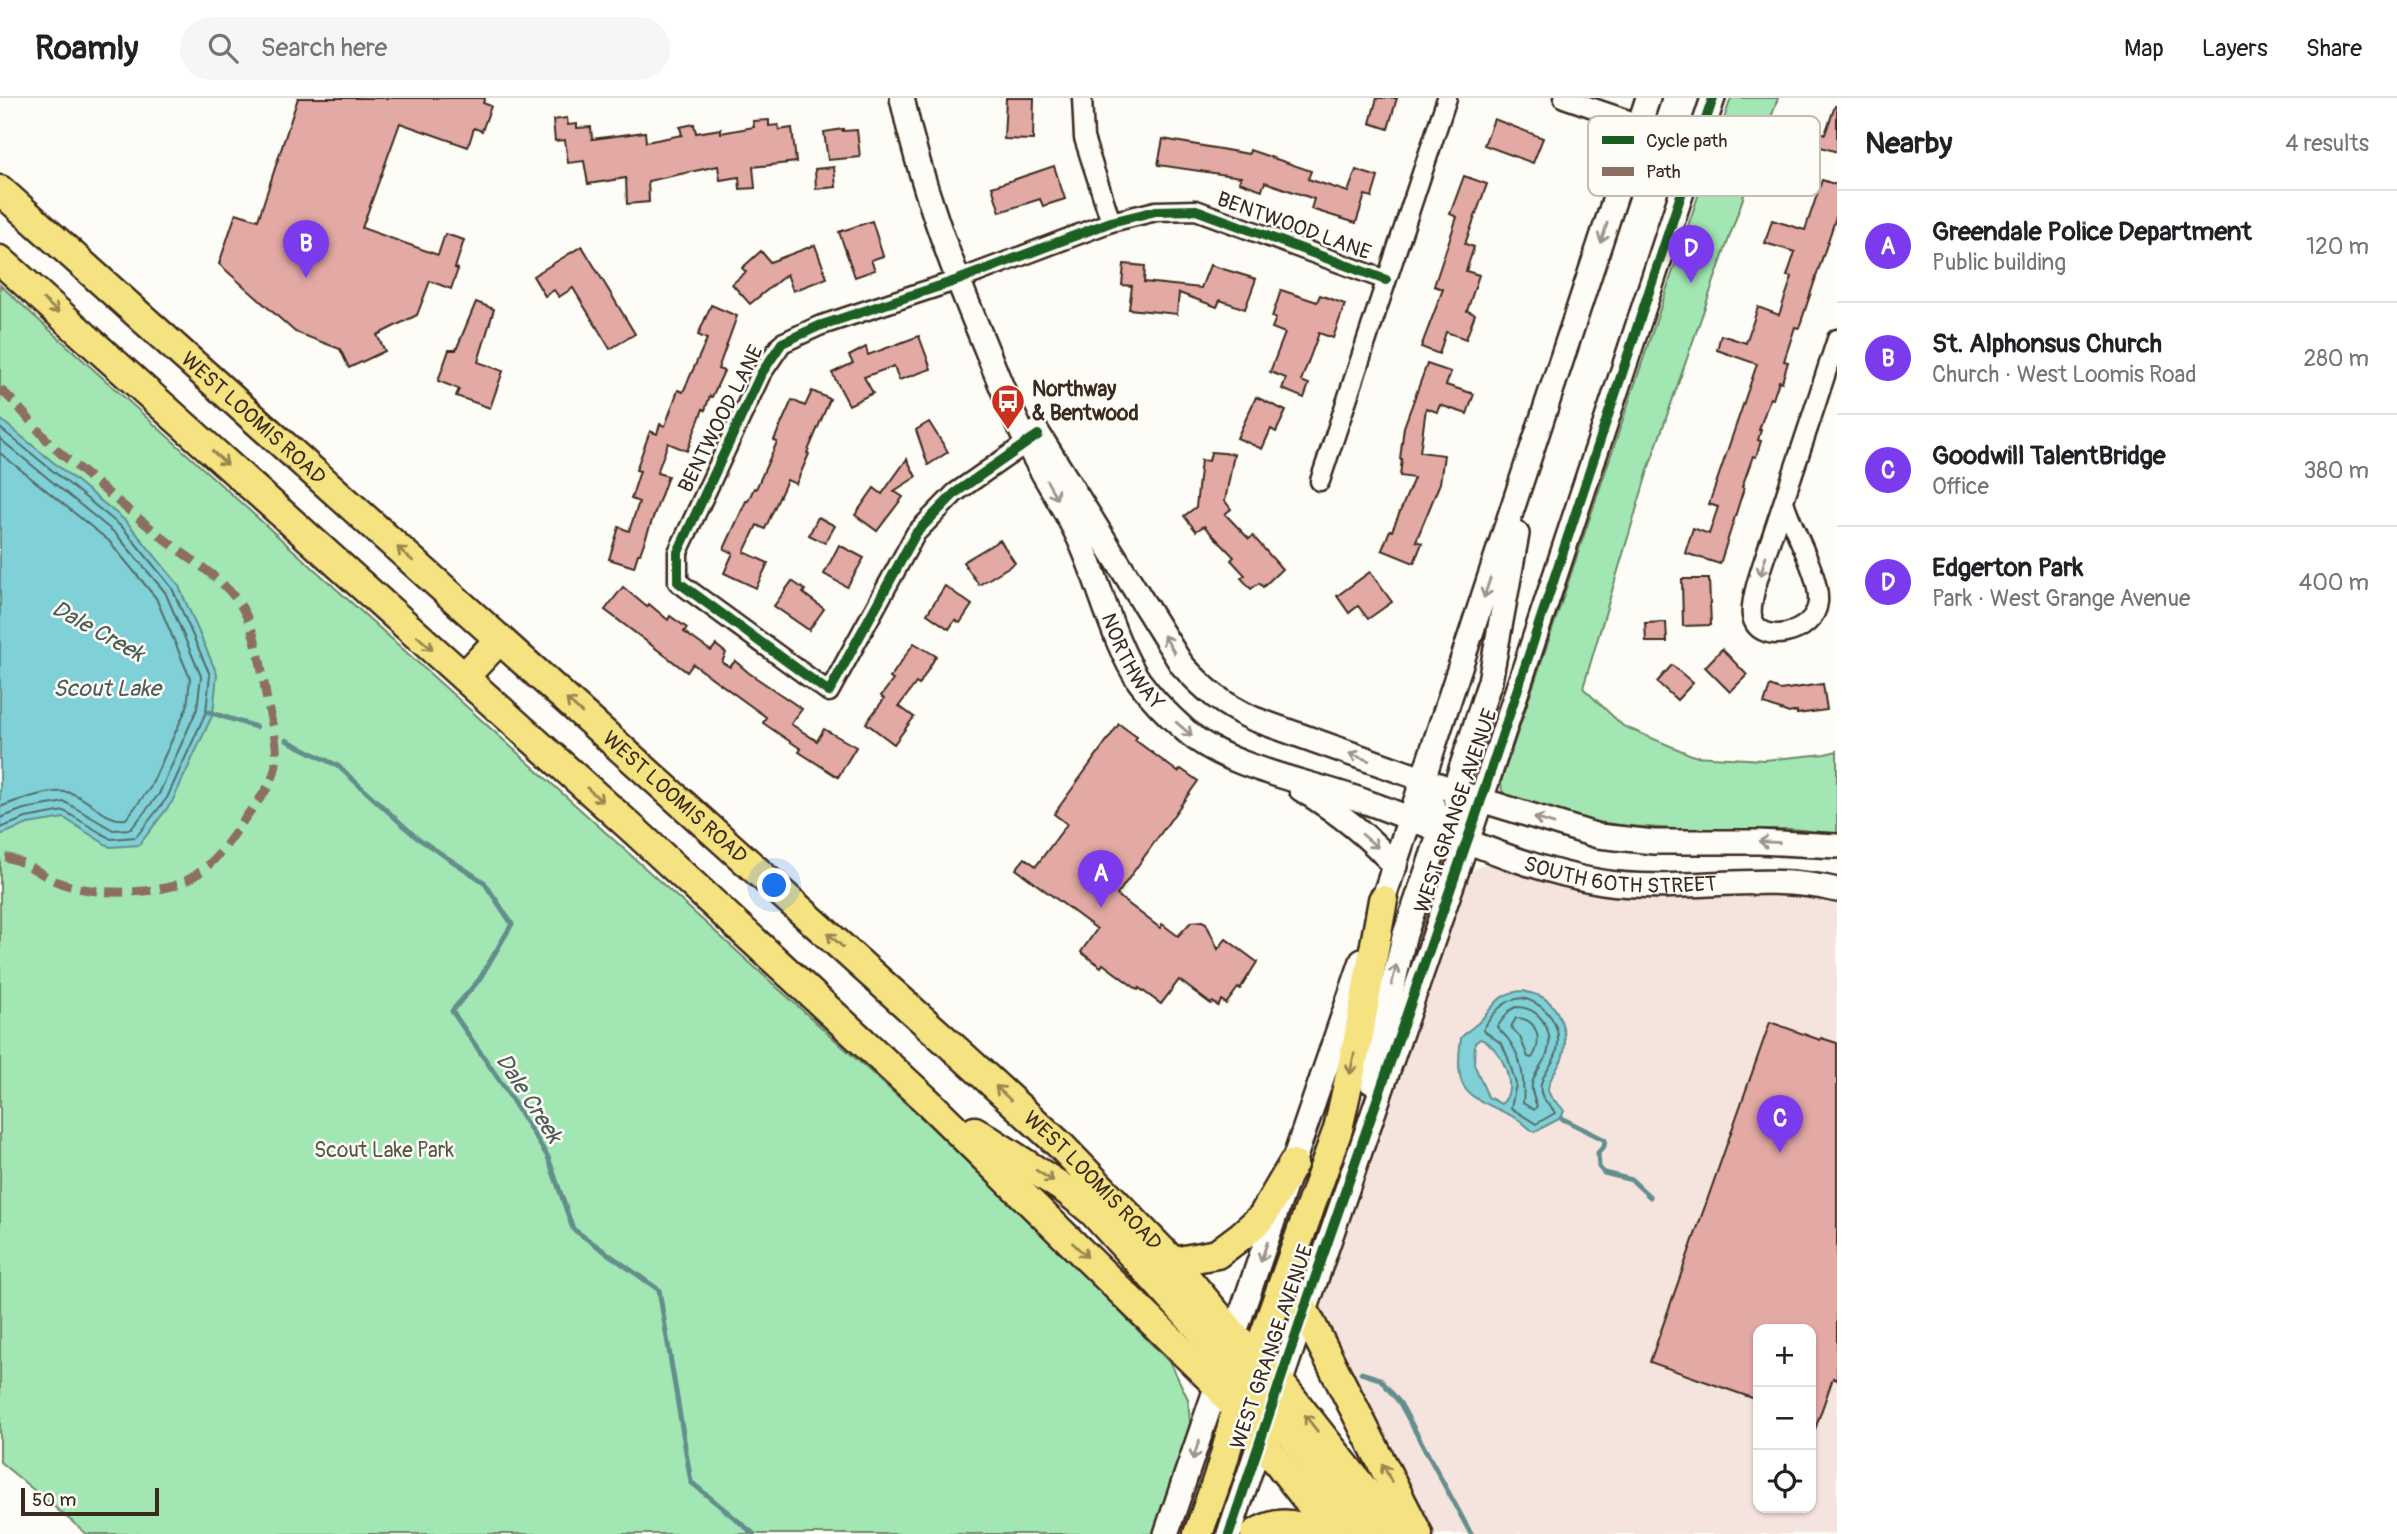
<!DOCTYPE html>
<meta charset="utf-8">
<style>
:root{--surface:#fff;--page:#f6f6f6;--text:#202124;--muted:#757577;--line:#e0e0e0;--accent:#7c3aed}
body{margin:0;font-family:Pangolin,sans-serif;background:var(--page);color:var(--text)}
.controls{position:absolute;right:21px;bottom:21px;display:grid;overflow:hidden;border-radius:14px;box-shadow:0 2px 5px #0004}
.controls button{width:63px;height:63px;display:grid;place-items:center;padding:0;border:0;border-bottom:2px solid var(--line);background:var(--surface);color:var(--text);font:35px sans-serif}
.scale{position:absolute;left:21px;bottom:18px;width:138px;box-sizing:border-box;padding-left:7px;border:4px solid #3b2a1e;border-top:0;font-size:19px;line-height:24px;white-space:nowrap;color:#3b2a1e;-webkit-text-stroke:5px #fdfcf7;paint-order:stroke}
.you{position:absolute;left:775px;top:788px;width:24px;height:24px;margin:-18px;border:5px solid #fff;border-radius:50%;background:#1a73e8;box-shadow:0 0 0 10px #1a73e833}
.badge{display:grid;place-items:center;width:46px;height:46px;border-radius:50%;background:var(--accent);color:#fff;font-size:23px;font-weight:700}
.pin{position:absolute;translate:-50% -58px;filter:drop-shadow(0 2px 4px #0008)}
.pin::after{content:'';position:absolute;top:37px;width:24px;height:21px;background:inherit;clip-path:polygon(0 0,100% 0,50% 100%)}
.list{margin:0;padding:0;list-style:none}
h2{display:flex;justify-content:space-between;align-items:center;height:91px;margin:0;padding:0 28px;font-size:30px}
h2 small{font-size:23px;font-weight:400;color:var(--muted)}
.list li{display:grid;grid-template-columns:46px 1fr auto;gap:21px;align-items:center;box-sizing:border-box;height:112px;padding:0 28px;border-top:2px solid var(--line)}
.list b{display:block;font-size:26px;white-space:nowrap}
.list p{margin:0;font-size:23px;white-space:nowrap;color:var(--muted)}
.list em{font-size:23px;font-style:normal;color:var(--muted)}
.icon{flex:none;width:38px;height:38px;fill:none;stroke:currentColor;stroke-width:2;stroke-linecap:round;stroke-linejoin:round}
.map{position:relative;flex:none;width:1837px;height:1436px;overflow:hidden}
header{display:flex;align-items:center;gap:42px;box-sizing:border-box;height:98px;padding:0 35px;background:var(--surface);border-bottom:2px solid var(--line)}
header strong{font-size:33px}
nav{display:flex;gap:38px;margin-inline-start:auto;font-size:24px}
.search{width:490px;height:63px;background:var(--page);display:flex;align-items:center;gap:18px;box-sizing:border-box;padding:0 24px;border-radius:38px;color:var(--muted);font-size:26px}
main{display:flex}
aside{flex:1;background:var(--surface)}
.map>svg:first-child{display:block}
.built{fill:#f5e3de;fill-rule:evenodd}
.green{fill:#a2e7b3;stroke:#6e8868;stroke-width:2}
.water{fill:#7fd1d7;stroke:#648e8d;stroke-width:2;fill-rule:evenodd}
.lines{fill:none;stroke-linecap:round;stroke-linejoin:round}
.shore{stroke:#566d68;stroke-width:2}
.stream{stroke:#648e8d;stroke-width:5}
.building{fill:#e3a9a4;stroke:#3b2a1e;stroke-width:2}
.minor-casing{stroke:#3b2a1e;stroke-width:23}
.tertiary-casing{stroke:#3b2a1e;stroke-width:28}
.primary-casing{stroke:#3b2a1e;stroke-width:33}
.minor{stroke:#fdfcf7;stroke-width:18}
.tertiary{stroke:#fdfcf7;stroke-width:23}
.primary{stroke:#f5e382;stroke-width:28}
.quiet{stroke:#8d6e63;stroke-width:9;stroke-dasharray:18 9;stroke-linecap:butt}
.cycleway-casing{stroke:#fdfcf7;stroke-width:15}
.cycleway{stroke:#1b5e20;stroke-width:10}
.oneway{stroke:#9c938a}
.oneway2{stroke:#988650}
.labels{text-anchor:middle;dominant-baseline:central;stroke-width:5;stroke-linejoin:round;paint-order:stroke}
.street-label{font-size:21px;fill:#3b2a1e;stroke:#fdfcf7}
.poi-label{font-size:21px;font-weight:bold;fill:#3b2a1e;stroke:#fdfcf7;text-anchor:start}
.park-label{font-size:21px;fill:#555943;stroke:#fdfcf7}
.water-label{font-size:23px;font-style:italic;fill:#4f5c56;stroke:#fdfcf7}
.key{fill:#fdfcf7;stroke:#c3bdb6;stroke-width:2}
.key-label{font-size:19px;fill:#3b2a1e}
</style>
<header>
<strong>Roamly</strong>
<div class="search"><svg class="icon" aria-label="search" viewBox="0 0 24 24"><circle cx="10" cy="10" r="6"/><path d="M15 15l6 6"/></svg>Search here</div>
<nav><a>Map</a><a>Layers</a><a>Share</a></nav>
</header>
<main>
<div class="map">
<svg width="1837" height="1436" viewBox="0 0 1837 1436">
<rect width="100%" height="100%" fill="#fdfcf7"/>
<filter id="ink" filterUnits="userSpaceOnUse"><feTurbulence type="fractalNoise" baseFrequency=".0143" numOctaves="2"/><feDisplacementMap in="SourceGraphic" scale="14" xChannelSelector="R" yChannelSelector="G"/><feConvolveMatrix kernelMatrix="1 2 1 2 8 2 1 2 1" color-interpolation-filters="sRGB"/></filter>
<g filter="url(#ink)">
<path class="built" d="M1488 765 1559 785 1679 798 1779 796 1837 806V1436H1437L1368 1316 1319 1213 1467 777 1478 769ZM1758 1231H1811V1410H1758Z"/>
<g class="green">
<path d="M1731 0H1778L1649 369 1583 590 1623 628 1694 658 1764 662 1825 656 1837 653V736L1793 731H1676L1628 728 1591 723 1509 700 1502 693 1501 684Z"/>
<path d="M0 187 926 1024 1087 1180 1171 1266 1188 1301 1190 1325 1187 1340 1155 1436H87L0 1364Z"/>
</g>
<g class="water">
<path d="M0 321 127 424 178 486 217 576 213 616 172 704 139 747 110 749 64 720 28 726 0 737Z"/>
<path d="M1524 893C1529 895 1535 896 1540 898 1561 908 1570 940 1562 961 1558 971 1548 981 1548 991 1549 1002 1559 1004 1564 1013L1561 1020 1534 1034C1528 1030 1523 1024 1516 1020 1469 996 1453 1001 1461 940 1466 934 1472 930 1478 925 1496 908 1496 894 1524 893ZM1480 941C1500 946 1521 992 1501 1006L1488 999 1474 966 1475 945Z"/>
</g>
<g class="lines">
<g class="shore">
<path d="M0 330 123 430 172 490 210 577 206 614 167 700 136 739 111 741 64 713 26 720 0 730"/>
<path d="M0 341 116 436 165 494 201 578 197 611 159 696 131 731 113 732 65 704 24 711 0 720"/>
<path d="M0 355 109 443 156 500 190 580 187 609 150 690 126 721C105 724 90 701 71 695 53 690 17 702 0 709"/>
<path d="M1523 900C1548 907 1564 929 1556 956 1553 967 1543 975 1541 986 1538 1001 1550 1005 1555 1015L1536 1026 1511 1010 1516 986 1508 960 1502 946 1483 932C1492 916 1503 901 1523 900Z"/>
<path d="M1516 909C1540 909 1555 933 1547 956 1543 966 1534 975 1532 986 1531 994 1534 1001 1537 1008L1534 1012 1523 1005C1525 984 1522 959 1508 941 1505 937 1500 933 1497 929L1509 913Z"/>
<path d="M1516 920C1538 920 1543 944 1532 960L1528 959 1520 939 1511 929Z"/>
</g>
<g class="stream">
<path d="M209 614 256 629"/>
<path d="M286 642 338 668 416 739 484 784 512 826 479 882 452 913 502 986 548 1059 573 1131 659 1192 691 1384 754 1436"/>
<path d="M1561 1020 1605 1042 1604 1048 1598 1055 1599 1069 1604 1075 1632 1082 1650 1099"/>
<path d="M1361 1275 1380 1281 1400 1305 1471 1436"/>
</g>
</g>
<g class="building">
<path d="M298 0H485L483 5 491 8 482 33 474 30 468 49 400 25 362 130 438 157 445 136 464 142 455 170 458 171 451 191 430 183 417 217 377 237 385 253 349 270 340 251 295 234 219 166 236 115 258 122Z"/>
<path d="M1006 0H1034L1033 42 1004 41Z"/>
<path d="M1377 0H1397L1388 31 1370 25Z"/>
<path d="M1835 8H1837V54L1818 48 1807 83 1787 77 1799 42 1780 35 1784 23 1825 36Z"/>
<path d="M567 20 568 27 577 26V30L591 29 592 41 645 34 646 44 682 37 680 29 694 26 696 35 721 31V35L754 29 753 23 769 22V28L778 27 779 32 792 30 796 64 753 69 755 90 740 91 739 79 720 82 718 68 648 83 649 104 627 106 626 80 588 86 584 63 568 65 565 42 555 43 553 22Z"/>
<path d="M1494 21 1543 40 1533 65 1484 47Z"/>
<path d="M843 31V33L857 32 860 59 828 62 824 34Z"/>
<path d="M1163 41 1249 56 1250 52 1311 73 1308 81 1348 94 1356 72 1378 79 1372 99 1365 97 1356 125 1311 111 1314 101 1265 84 1262 92 1239 84 1241 79 1158 67Z"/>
<path d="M1054 68 1065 101 1043 108 1040 101 1000 114 992 89Z"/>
<path d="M834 69 836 89 816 91 815 71Z"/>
<path d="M1464 78 1487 86 1465 146 1474 149 1466 173 1479 177 1467 213 1475 216 1466 241 1446 234 1439 256 1421 249 1443 191 1434 188 1457 119 1450 116Z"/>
<path d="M1822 82 1837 87V116L1799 230 1795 229 1784 263 1788 264 1782 284 1779 283 1773 301 1770 300 1759 332H1761L1758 342 1761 343 1756 359 1753 358 1742 389 1744 390 1720 466 1685 455 1693 430 1709 436 1718 409 1709 406 1757 266 1717 252 1721 237 1746 245 1758 209 1779 217 1792 179 1787 178 1795 154 1765 145 1772 122 1805 132Z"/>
<path d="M872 123 883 158 871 162 875 172 855 179 839 134Z"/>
<path d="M815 147 827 180 793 193 787 176 750 206 732 186 746 174 742 170 761 153 770 164Z"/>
<path d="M582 148 635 236 610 251 573 190 559 199 554 192 545 198 533 178Z"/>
<path d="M1124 166 1145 168 1144 184 1201 190 1210 167 1256 181 1245 211 1220 202 1217 209 1179 195 1177 216 1129 211 1132 188 1122 187Z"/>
<path d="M1281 192 1317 204 1320 197 1345 206 1333 240 1319 235 1301 283 1309 286 1304 300 1282 291 1286 280 1270 274 1285 235 1272 230 1276 220 1272 219Z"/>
<path d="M476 204 494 211 478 264 503 273 490 310 456 298 459 291 438 283 449 252H456Z"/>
<path d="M711 207 737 218 718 271 724 273 712 299 710 298 705 312 703 311 687 353 668 345 657 375 668 378 640 456H638L634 469 609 461 619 429 629 433 639 404 631 401 640 373 636 372 650 333 657 336 660 326 665 328 678 292 683 294 707 241 698 237Z"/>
<path d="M919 238 931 271 899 282 894 268 864 279 873 295 849 307 832 275 853 265 849 258 866 249 868 257Z"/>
<path d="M1427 266 1451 274 1446 287 1474 296 1467 316 1440 307 1437 314 1426 310 1420 354 1444 357 1440 385 1416 443 1422 445 1414 465 1382 452 1390 432 1392 433 1414 380 1400 378 1402 361H1400L1404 329Z"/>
<path d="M812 293 830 301 807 355 809 356 796 386 787 382 765 431 757 427 744 454 768 465 756 490 724 475 733 455 724 451 746 403H748L754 390 756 391 777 344 774 342 792 302 805 308Z"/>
<path d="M1256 299 1286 313 1276 334 1271 331 1262 351 1237 340Z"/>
<path d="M929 324 948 354 928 367 916 332Z"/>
<path d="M1211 354 1234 356 1225 403 1231 411 1225 416 1249 441 1253 438 1282 471 1263 489 1259 485 1251 491 1241 480 1245 477 1231 462 1234 459 1204 428 1196 433 1184 418 1196 409 1201 362 1209 363Z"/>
<path d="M907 361 916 379 894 393 903 399 877 433 855 417 874 390 882 396Z"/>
<path d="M818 419 835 428 825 445 809 437Z"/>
<path d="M1000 442 1015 465 979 487 963 464Z"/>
<path d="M839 447 864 460 847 489 824 476Z"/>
<path d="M1370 474 1392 504 1368 521 1358 508 1349 515 1337 498Z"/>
<path d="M1682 481H1709L1711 527 1683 528Z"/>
<path d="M792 483 805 492 803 495 824 511 809 532 774 508Z"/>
<path d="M945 488 972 507 960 525 955 522 949 531 927 516Z"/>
<path d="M623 489 647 509 649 506 668 522 670 518 687 530 684 534 711 553 716 547 726 555 722 564 730 569 735 563 749 575 802 611 791 626 817 643 824 631 856 649 838 679 799 654 801 651 763 625 766 619 693 566 687 574 605 512Z"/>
<path d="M1666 524 1667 544H1646L1645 525Z"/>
<path d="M914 545 936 558 919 587 916 585 899 608 914 619 894 646 866 625 884 601 881 598 893 582 890 580Z"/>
<path d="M1722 551 1747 577 1730 594 1705 569Z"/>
<path d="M1672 567 1693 585 1677 602 1657 584Z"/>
<path d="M1823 586 1827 612 1797 616V613L1789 615 1764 606 1770 588 1780 592Z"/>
<path d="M1119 626 1137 639 1135 642 1178 674 1181 671 1198 683 1117 797 1160 830 1162 826 1178 838 1191 824 1202 823 1206 825 1218 851 1226 841 1257 864 1240 891 1238 890 1226 906 1222 902 1218 908 1213 904 1211 906 1179 882 1161 906 1139 890 1138 892 1103 866 1101 869 1081 854 1097 831 1016 771 1025 760 1036 768 1067 726 1054 716Z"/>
<path d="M1770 924 1820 942 1821 940 1837 945V1282L1833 1280 1813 1337H1811V1231H1758V1302L1650 1264Z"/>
</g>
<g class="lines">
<g class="minor-casing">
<g id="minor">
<path d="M1082 0 1084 40 1111 124"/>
<path d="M1564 0 1640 26 1696 51"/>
<path d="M1035 339 955 395 916 435 829 594 678 484V454L761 276 782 245 819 228 958 182 1111 124 1156 113 1196 112 1386 182"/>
<path d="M1320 383 1447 0"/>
<path d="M1784 403C1792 432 1820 476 1818 504 1815 537 1758 549 1752 518 1749 500 1767 454 1773 435 1795 370 1816 306 1837 241"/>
</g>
</g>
<g class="tertiary-casing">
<g id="tertiary">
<path id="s1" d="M902 0C920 84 950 164 983 243 997 277 1010 312 1027 345 1042 376 1062 405 1077 436 1099 481 1112 543 1139 583 1152 601 1169 618 1186 633 1229 671 1313 684 1366 704 1444 731 1520 771 1602 784 1680 796 1760 773 1837 792"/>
<path d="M1037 334 1182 567C1205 592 1223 607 1254 621L1481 702 1598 738 1654 744H1758L1837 748"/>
<path d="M1301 691C1335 712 1369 738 1395 768"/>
<path d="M1467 743 1457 710 1454 692 1490 583 1517 436"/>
<path d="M1378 817 1648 0"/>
<path d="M1371 984 1404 839 1441 732 1424 682"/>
<path d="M1276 1297 1474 723 1713 0"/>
<path d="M1166 1436 1362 863"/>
<path d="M1229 1436 1265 1329"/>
</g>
</g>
<g class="primary-casing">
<g id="primary">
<path id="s2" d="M0 92 965 960 1060 1047 1173 1164 1235 1238 1280 1285 1399 1436"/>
<path d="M0 162 636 734 926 1002 1218 1288 1334 1436"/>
<path d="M464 579 500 541"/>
<path d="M975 1033 1066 1092 1093 1114 1227 1261 1254 1286 1265 1288"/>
<path d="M1173 1164 1217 1156 1241 1138 1262 1119 1293 1066"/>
<path d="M1304 1212 1418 1436"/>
<path d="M1246 1300 1277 1323 1291 1336 1367 1436"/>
<path d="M1260 1337 1254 1305 1256 1261 1338 1031 1357 946 1383 802"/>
<path d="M1198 1436C1214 1391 1232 1346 1237 1298"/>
<path d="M1255 1436C1277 1422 1297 1425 1321 1436"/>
</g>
</g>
<use href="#minor" class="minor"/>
<use href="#tertiary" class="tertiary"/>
<use href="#primary" class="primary"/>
<path class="quiet" d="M0 291C25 312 40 339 65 359 101 389 136 419 172 447 198 467 230 485 245 515 258 542 262 574 267 603 271 624 280 649 275 671 272 687 258 703 248 716 228 745 209 777 173 788 140 797 85 797 53 782 37 774 19 759 0 759"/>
<g class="cycleway-casing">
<g id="cycleway">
<path d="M1038 337 955 395 916 435 829 594 678 484V454L761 276 782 245 819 228 958 182 1111 124 1156 113 1196 112 1386 182"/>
<path d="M1229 1436 1304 1212 1474 723 1713 0"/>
</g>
</g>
<use href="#cycleway" class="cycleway"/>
</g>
<defs><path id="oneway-shaft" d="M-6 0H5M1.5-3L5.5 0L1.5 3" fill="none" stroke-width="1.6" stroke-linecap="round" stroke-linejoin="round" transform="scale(1.75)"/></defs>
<g class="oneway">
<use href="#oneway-shaft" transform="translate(1604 135) rotate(108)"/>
<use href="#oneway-shaft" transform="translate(1052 392) rotate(61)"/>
<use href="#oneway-shaft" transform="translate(1763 468) rotate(106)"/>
<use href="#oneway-shaft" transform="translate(1487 490) rotate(108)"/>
<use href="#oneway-shaft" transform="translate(1169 546) rotate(-121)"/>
<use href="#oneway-shaft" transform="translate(1184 631) rotate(41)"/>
<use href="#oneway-shaft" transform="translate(1359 659) rotate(-160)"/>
<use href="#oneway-shaft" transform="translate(1544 723) rotate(-163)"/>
<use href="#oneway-shaft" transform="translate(1370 743) rotate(40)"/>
<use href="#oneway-shaft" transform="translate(1769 744) rotate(-177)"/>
<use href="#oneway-shaft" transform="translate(1394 877) rotate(-77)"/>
<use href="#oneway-shaft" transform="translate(1264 1154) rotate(109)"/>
<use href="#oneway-shaft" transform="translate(1196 1352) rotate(109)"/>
</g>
<g class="oneway2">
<use href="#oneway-shaft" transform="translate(51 208) rotate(42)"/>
<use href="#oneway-shaft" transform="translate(220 360) rotate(42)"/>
<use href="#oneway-shaft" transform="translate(405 456) rotate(-138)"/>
<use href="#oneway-shaft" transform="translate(425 545) rotate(42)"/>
<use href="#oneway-shaft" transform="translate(574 608) rotate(-138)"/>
<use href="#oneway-shaft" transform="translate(595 697) rotate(42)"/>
<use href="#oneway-shaft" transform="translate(835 842) rotate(-138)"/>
<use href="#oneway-shaft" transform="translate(1352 966) rotate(102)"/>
<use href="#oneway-shaft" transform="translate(1003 995) rotate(-137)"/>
<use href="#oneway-shaft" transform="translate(1045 1078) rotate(33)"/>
<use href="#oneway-shaft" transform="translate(1080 1152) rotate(44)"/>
<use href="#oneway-shaft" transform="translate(1311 1325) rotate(-128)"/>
<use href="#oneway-shaft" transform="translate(1387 1375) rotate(-116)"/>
</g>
</g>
<defs>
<g id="bus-pin" transform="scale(1.75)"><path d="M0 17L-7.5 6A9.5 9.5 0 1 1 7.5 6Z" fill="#c8321e" stroke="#fdfcf7"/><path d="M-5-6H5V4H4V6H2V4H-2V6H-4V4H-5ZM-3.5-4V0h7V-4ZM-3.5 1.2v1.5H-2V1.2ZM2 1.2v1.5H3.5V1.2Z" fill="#fff"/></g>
</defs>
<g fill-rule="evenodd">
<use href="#bus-pin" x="1008" y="303"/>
</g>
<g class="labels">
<g class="street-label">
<text transform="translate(1294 128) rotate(20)">BENTWOOD LANE</text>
<text stroke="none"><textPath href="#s2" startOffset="341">WEST LOOMIS ROAD</textPath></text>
<text transform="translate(721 321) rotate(-63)">BENTWOOD LANE</text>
<text stroke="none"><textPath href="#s1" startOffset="611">NORTHWAY</textPath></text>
<text stroke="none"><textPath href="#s2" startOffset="908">WEST LOOMIS ROAD</textPath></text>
<text transform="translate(1456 713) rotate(-71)">WEST GRANGE AVENUE</text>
<text stroke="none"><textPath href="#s1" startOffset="1162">SOUTH 60TH STREET</textPath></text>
<text stroke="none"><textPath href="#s2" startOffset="1475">WEST LOOMIS ROAD</textPath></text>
<text transform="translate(1272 1249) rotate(-71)">WEST GRANGE AVENUE</text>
</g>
<g class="poi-label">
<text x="1032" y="291">Northway<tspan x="1032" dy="24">&amp; Bentwood</tspan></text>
</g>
<g class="park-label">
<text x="384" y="1052">Scout Lake Park</text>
</g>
<g class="water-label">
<text transform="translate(98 533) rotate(29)">Dale Creek</text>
<text x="107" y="590">Scout Lake</text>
<text transform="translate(529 1000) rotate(57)">Dale Creek</text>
</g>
</g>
<rect x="1588" y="18" width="232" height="80" rx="10" class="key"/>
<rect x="1602" y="38" width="32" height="8" fill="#1b5e20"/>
<rect x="1602" y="69" width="32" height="9" fill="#8d6e63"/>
<g class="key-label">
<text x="1646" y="49">Cycle path</text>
<text x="1646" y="80">Path</text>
</g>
</svg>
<div class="controls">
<button>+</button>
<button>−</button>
<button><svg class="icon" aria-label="locate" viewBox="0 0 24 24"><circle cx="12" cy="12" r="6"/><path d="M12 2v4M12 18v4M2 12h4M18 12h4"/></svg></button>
</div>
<div class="scale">50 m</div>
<div class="you"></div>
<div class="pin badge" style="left:1101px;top:810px">A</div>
<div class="pin badge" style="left:306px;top:180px">B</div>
<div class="pin badge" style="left:1780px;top:1055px">C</div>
<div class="pin badge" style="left:1691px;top:185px">D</div>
</div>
<aside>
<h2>Nearby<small>4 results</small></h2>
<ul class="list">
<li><span class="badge">A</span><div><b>Greendale Police Department</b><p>Public building</p></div><em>120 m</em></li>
<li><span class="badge">B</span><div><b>St. Alphonsus Church</b><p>Church · West Loomis Road</p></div><em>280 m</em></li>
<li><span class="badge">C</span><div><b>Goodwill TalentBridge</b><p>Office</p></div><em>380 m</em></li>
<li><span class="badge">D</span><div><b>Edgerton Park</b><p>Park · West Grange Avenue</p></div><em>400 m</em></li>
</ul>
</aside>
</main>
